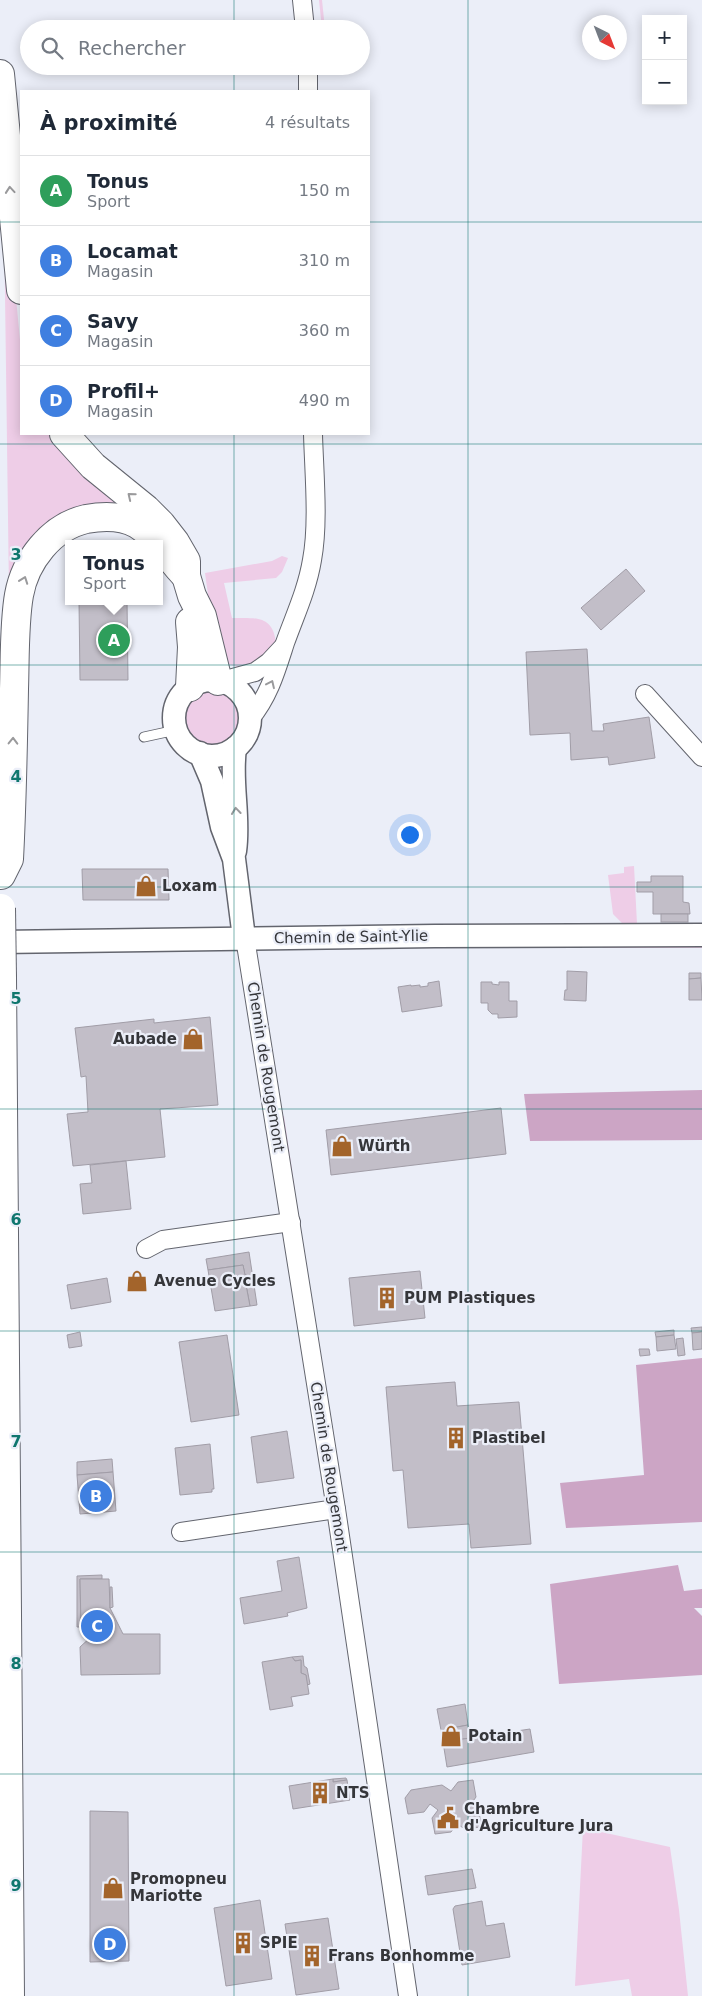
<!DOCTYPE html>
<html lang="fr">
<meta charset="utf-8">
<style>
:root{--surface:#fff;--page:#f2f2f3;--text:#1f2937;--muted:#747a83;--line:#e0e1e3;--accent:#a3642b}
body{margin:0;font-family:"DejaVu Sans",sans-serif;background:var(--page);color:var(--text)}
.controls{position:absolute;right:15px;top:15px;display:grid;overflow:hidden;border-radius:0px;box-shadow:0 2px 12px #0003}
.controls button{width:45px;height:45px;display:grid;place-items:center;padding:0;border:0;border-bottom:1px solid var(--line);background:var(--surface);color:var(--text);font:25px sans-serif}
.compass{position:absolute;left:582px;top:15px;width:45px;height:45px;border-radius:50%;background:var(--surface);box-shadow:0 2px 12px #0003;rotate:138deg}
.you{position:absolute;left:409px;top:834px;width:18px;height:18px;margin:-12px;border:4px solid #fff;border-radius:50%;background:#1a73e8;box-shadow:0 0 0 8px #1a73e833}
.badge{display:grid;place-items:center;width:32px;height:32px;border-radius:50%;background:var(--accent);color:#fff;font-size:16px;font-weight:700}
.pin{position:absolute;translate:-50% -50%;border:2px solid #fff;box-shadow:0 1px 5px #0006}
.popup{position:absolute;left:65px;top:540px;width:98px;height:65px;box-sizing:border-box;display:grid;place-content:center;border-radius:0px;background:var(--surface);filter:drop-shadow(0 1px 4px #0005);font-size:16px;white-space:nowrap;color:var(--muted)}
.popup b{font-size:19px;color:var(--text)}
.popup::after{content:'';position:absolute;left:50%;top:100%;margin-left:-10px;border:10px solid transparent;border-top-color:var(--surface)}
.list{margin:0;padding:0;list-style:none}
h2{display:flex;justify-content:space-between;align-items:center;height:65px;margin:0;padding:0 20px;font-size:21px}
h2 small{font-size:16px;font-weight:400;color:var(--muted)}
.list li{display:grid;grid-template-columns:32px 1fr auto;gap:15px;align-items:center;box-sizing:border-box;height:70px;padding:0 20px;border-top:1px solid var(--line)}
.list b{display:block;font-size:19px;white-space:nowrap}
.list p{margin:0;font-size:16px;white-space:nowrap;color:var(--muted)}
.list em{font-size:16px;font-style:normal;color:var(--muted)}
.icon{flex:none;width:28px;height:28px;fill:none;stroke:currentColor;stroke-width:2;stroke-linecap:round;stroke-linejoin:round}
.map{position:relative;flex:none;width:702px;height:1996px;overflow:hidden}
.search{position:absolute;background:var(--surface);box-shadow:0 2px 12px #0003;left:20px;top:20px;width:350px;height:55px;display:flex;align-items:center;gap:12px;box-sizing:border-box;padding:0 18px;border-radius:28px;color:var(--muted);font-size:19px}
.panel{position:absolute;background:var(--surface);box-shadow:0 2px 12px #0003;left:20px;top:90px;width:350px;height:345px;border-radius:0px}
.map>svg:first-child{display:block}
.green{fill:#eecde7}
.forest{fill:#cca5c5}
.building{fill:#c2bec8;stroke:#a19da7}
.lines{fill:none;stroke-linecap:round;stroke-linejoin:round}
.service-casing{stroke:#63656e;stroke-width:11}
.minor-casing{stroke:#63656e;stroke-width:20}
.tertiary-casing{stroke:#63656e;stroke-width:25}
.primary-casing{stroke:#63656e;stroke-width:30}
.service{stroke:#fff;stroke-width:9}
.minor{stroke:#fff;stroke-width:18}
.tertiary{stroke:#fff;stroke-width:22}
.primary{stroke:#fff;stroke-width:28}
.primary-bridge-casing{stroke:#63656e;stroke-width:30;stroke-linecap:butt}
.primary-bridge{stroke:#fff;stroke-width:28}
.oneway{stroke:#9a9a9c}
.grid{fill:none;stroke:#0f766e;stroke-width:1;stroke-opacity:0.55}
.labels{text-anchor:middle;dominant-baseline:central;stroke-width:4.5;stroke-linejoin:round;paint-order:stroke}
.poi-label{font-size:15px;font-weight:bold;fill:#35363a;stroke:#ebeef8;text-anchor:start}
.street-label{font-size:15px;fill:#35363a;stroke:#ebeef8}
.grid-label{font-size:16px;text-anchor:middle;font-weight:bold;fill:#0f766e;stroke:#ebeef8;stroke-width:4.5;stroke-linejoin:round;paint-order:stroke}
</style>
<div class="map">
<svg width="702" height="1996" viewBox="0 0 702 1996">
<rect width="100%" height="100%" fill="#ebeef8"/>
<g class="green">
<path d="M319 0H322L325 29H322Z"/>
<path d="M4 220 12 257 21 350V434H55L127 501 101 510 9 592Z"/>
<path d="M282 556 288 558 282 572 276 578 224 583 232 618C255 618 273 615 276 643 261 660 247 677 224 661L210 609 205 573 272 561Z"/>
<circle cx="212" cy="718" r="29"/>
<path d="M634 866 637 924 702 925 625 926 613 914 608 875 624 873V867Z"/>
<rect x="603" y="946" width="99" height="2"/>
<path d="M281 1116H284L295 1190 294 1192Z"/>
<path d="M583 1828 670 1847 679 1910 688 1996H632L629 1979 575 1986Z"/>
</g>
<g class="forest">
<path d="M702 1090V1140L530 1141 524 1094Z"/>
<path d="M702 1358V1522L566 1528 560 1483 644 1475 636 1365Z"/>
<path d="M678 1565 684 1591 702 1589V1608H694L702 1616V1675L559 1684 550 1584Z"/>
</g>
<g class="building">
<path d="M626 569 645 591 601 630 581 608Z"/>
<path d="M79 601H127L128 680H80Z"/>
<path d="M587 649 592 731H604L603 724 649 717 655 758 609 765 608 757 571 760 570 733 530 735 526 652Z"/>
<path d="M82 869H168L169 900H83Z"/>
<path d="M651 876H683V902L689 903 690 914H653V892H637V882H651Z"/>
<rect x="661" y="914" width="27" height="8"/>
<path d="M567 971 587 972 586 1001 564 1000 565 990H567Z"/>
<path d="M689 973H701V978L689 979Z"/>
<path d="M701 978 702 1000H689V979Z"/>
<path d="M439 981 442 1006 402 1012 398 987 411 985V986L420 985V987L428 986V983Z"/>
<path d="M481 982H492V984L499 985V982H509V1001H517V1017L498 1018V1014H492L488 1010V1003H481Z"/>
<path d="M210 1017 218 1105 160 1109 165 1157 73 1166 67 1114 88 1112 86 1076 81 1077 75 1028 154 1019V1023Z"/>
<path d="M501 1108 506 1154 331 1175 326 1130Z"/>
<path d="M126 1161 131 1209 83 1214 80 1184 92 1183 90 1165Z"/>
<path d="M249 1252 257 1305 250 1306 246 1285 250 1283 251 1280 249 1276 245 1275 243 1265 208 1270 206 1259Z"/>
<path d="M243 1265 245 1275 249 1276 251 1280 250 1283 246 1285 250 1306 215 1311 208 1270Z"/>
<path d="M420 1271 425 1318 354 1326 349 1278Z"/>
<path d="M107 1278 111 1302 71 1309 67 1285Z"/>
<path d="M702 1327V1332L692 1333 691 1328Z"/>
<path d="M674 1330V1335L656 1337 655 1332Z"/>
<path d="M80 1332 82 1346 69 1348 67 1335Z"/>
<path d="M702 1332V1349L693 1350 692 1333Z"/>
<path d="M227 1335 239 1415 191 1422 179 1342Z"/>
<path d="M674 1335 676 1349 657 1351 656 1337Z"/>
<path d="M683 1338 685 1355 678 1356 676 1339Z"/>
<path d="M639 1349H649L650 1355 640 1356Z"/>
<path d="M455 1382 457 1406 519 1402 531 1544 471 1548 469 1524 408 1528 403 1470 393 1471 386 1387Z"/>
<path d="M287 1431 294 1478 257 1483 251 1437Z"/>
<path d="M210 1444 214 1489H212V1492L180 1495 175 1448Z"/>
<path d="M112 1459 113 1472 77 1475V1462Z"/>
<path d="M113 1472 116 1511 80 1514 77 1475Z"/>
<path d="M299 1557 307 1608 287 1613 288 1616 244 1624 240 1598 282 1591 277 1561Z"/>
<path d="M102 1575V1579H80L81 1627H77V1576Z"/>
<path d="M80 1579H109L110 1608 123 1634H160V1674L81 1675 80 1647 92 1636 81 1627Z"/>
<path d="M110 1587H112L113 1607 110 1608Z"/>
<path d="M303 1656 304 1666 307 1668 310 1684 307 1685 306 1675 301 1673V1660L295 1661 292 1657Z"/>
<path d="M292 1657 295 1661 301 1660V1673L306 1675 309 1694 291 1697 293 1706 270 1710 262 1662Z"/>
<path d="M465 1704 468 1725 441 1730 437 1709Z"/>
<path d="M468 1725 471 1738 443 1742 441 1730Z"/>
<path d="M530 1729 534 1752 447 1767 443 1742Z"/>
<path d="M346 1778 347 1780 333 1782V1779Z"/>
<path d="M333 1779V1782L347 1780 350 1800 293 1809 289 1786Z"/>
<path d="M473 1780 476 1797 471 1804 479 1810 481 1827 465 1829 457 1824 451 1832 435 1834 432 1818 438 1810 430 1804 424 1812 408 1814 405 1798 411 1790 442 1785 451 1791 458 1782Z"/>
<path d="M90 1811 128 1812 129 1961 90 1962Z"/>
<path d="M472 1869 476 1888 428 1895 425 1876Z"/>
<path d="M260 1900 272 1979 226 1986 214 1908Z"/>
<path d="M482 1901 486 1926 504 1923 510 1957 462 1965 453 1909 455 1906Z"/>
<path d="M328 1918 339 1989 296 1995 285 1924Z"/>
</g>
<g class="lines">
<g class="service-casing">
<path id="service" d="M144 737 176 730"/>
</g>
<g class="minor-casing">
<g id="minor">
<path d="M302 0 305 29"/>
<path d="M308 66V91"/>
<path d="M222 681 255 672 269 662 283 647"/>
<path d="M645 694 702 757"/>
<path d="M250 719C269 696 276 671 285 643 295 615 307 590 312 560 319 523 314 472 313 434"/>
<path d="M245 938 336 1509 408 1996"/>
<path d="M146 1249 163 1240 291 1222"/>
<path d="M181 1532 336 1509"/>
</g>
</g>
<g class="tertiary-casing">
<g id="tertiary">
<circle cx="212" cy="718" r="38"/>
<path d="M235 748C230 783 240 816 235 851"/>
<path d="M200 753 212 781 222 827 234 859 243 930 245 938"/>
<path d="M0 942 435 936 702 935"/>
</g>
</g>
<g class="primary-casing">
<g id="primary">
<path d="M0 74 21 290"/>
<path d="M64 434 93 466 146 509 161 524 175 542 186 561V576L192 596 202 616 218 681"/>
<path d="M190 622 192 647 190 687"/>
<path d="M1 875 9 859C12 803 13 746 14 689 15 660 14 623 19 595 25 561 51 527 86 519 103 516 121 515 137 524 158 536 169 560 186 576"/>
<path d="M2 978 10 1996"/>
</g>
</g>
<use href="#service" class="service"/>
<use href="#minor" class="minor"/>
<use href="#tertiary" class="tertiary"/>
<use href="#primary" class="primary"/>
<g class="primary-bridge-casing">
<path id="primary-bridge" d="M1 908 2 978"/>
</g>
<use href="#primary-bridge" class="primary-bridge"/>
</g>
<defs><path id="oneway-chevron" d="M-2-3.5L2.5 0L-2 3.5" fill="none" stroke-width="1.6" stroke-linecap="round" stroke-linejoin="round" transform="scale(1.25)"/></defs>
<g class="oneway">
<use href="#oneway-chevron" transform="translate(10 190) rotate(-95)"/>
<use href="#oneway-chevron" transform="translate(131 496) rotate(-141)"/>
<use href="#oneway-chevron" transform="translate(24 580) rotate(-70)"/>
<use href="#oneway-chevron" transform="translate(271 684) rotate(-65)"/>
<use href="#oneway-chevron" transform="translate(13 741) rotate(-89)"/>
<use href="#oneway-chevron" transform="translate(236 811) rotate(-96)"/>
</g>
<path class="grid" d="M234 0V29M468 0V1996M234 66V91M0 222H21M369 222H702M234 434V1996M0 444H702M0 665H702M0 887H702M0 1109H702M0 1331H702M0 1552H702M0 1774H702"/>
<defs>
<g id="shop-bare" transform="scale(1.725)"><path d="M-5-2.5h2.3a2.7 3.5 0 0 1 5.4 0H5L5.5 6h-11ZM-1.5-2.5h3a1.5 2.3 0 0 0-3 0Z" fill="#a3642b" stroke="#ebeef8" stroke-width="2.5" paint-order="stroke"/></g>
<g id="building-bare" transform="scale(1.725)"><path d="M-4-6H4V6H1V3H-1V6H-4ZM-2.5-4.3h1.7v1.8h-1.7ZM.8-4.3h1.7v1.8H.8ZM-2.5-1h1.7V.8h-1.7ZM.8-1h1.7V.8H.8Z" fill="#a3642b" stroke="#ebeef8" stroke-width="2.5" paint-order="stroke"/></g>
<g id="civic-bare" transform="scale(1.725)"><path d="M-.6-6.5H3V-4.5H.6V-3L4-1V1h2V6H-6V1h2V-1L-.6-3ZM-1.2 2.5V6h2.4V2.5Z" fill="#a3642b" stroke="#ebeef8" stroke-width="2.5" paint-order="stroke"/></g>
</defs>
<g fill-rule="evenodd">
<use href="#shop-bare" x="146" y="886"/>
<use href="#shop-bare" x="193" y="1039"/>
<use href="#shop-bare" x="342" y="1146"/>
<use href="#shop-bare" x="137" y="1281"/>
<use href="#building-bare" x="387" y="1298"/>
<use href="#building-bare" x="456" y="1438"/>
<use href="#shop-bare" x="451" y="1736"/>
<use href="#building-bare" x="320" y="1793"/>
<use href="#civic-bare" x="448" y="1818"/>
<use href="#shop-bare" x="113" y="1888"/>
<use href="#building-bare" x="243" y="1943"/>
<use href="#building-bare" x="312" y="1956"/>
</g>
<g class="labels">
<g class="poi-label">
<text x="162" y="886">Loxam</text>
<text x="177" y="1039" text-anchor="end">Aubade</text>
<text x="358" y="1146">Würth</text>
<text x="154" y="1281">Avenue Cycles</text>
<text x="404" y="1298">PUM Plastiques</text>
<text x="472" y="1438">Plastibel</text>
<text x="468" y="1736">Potain</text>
<text x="336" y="1793">NTS</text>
<text x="464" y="1809">Chambre<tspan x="464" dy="17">d'Agriculture Jura</tspan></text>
<text x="130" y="1879">Promopneu<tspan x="130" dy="17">Mariotte</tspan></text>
<text x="260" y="1943">SPIE</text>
<text x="328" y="1956">Frans Bonhomme</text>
</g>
<g class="street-label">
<text transform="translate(351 937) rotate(-1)">Chemin de Saint-Ylie</text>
<text transform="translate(266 1067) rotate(81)">Chemin de Rougemont</text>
<text transform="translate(329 1467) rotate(81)">Chemin de Rougemont</text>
</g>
</g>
<g class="grid-label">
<text x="16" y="560">3</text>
<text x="16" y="782">4</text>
<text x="16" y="1004">5</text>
<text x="16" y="1225">6</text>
<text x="16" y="1447">7</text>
<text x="16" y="1669">8</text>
<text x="16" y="1891">9</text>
</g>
</svg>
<div class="controls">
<button>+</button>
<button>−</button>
</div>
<svg class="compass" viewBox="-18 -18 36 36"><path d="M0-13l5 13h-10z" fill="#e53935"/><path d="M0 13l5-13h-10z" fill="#747a83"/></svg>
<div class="you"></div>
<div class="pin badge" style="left:114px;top:640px;background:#2e9e5b">A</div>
<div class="popup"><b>Tonus</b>Sport</div>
<div class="pin badge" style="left:96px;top:1496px;background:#3f7fe0">B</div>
<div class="pin badge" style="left:97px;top:1626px;background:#3f7fe0">C</div>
<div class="pin badge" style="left:110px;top:1944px;background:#3f7fe0">D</div>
<div class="search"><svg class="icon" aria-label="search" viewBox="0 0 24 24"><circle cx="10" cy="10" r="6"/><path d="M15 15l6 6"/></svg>Rechercher</div>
<section class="panel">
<h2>À proximité<small>4 résultats</small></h2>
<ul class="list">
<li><span class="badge" style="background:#2e9e5b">A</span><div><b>Tonus</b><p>Sport</p></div><em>150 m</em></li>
<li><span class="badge" style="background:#3f7fe0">B</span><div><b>Locamat</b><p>Magasin</p></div><em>310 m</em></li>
<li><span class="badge" style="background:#3f7fe0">C</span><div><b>Savy</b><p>Magasin</p></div><em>360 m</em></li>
<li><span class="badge" style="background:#3f7fe0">D</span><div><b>Profil+</b><p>Magasin</p></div><em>490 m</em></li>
</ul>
</section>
</div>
